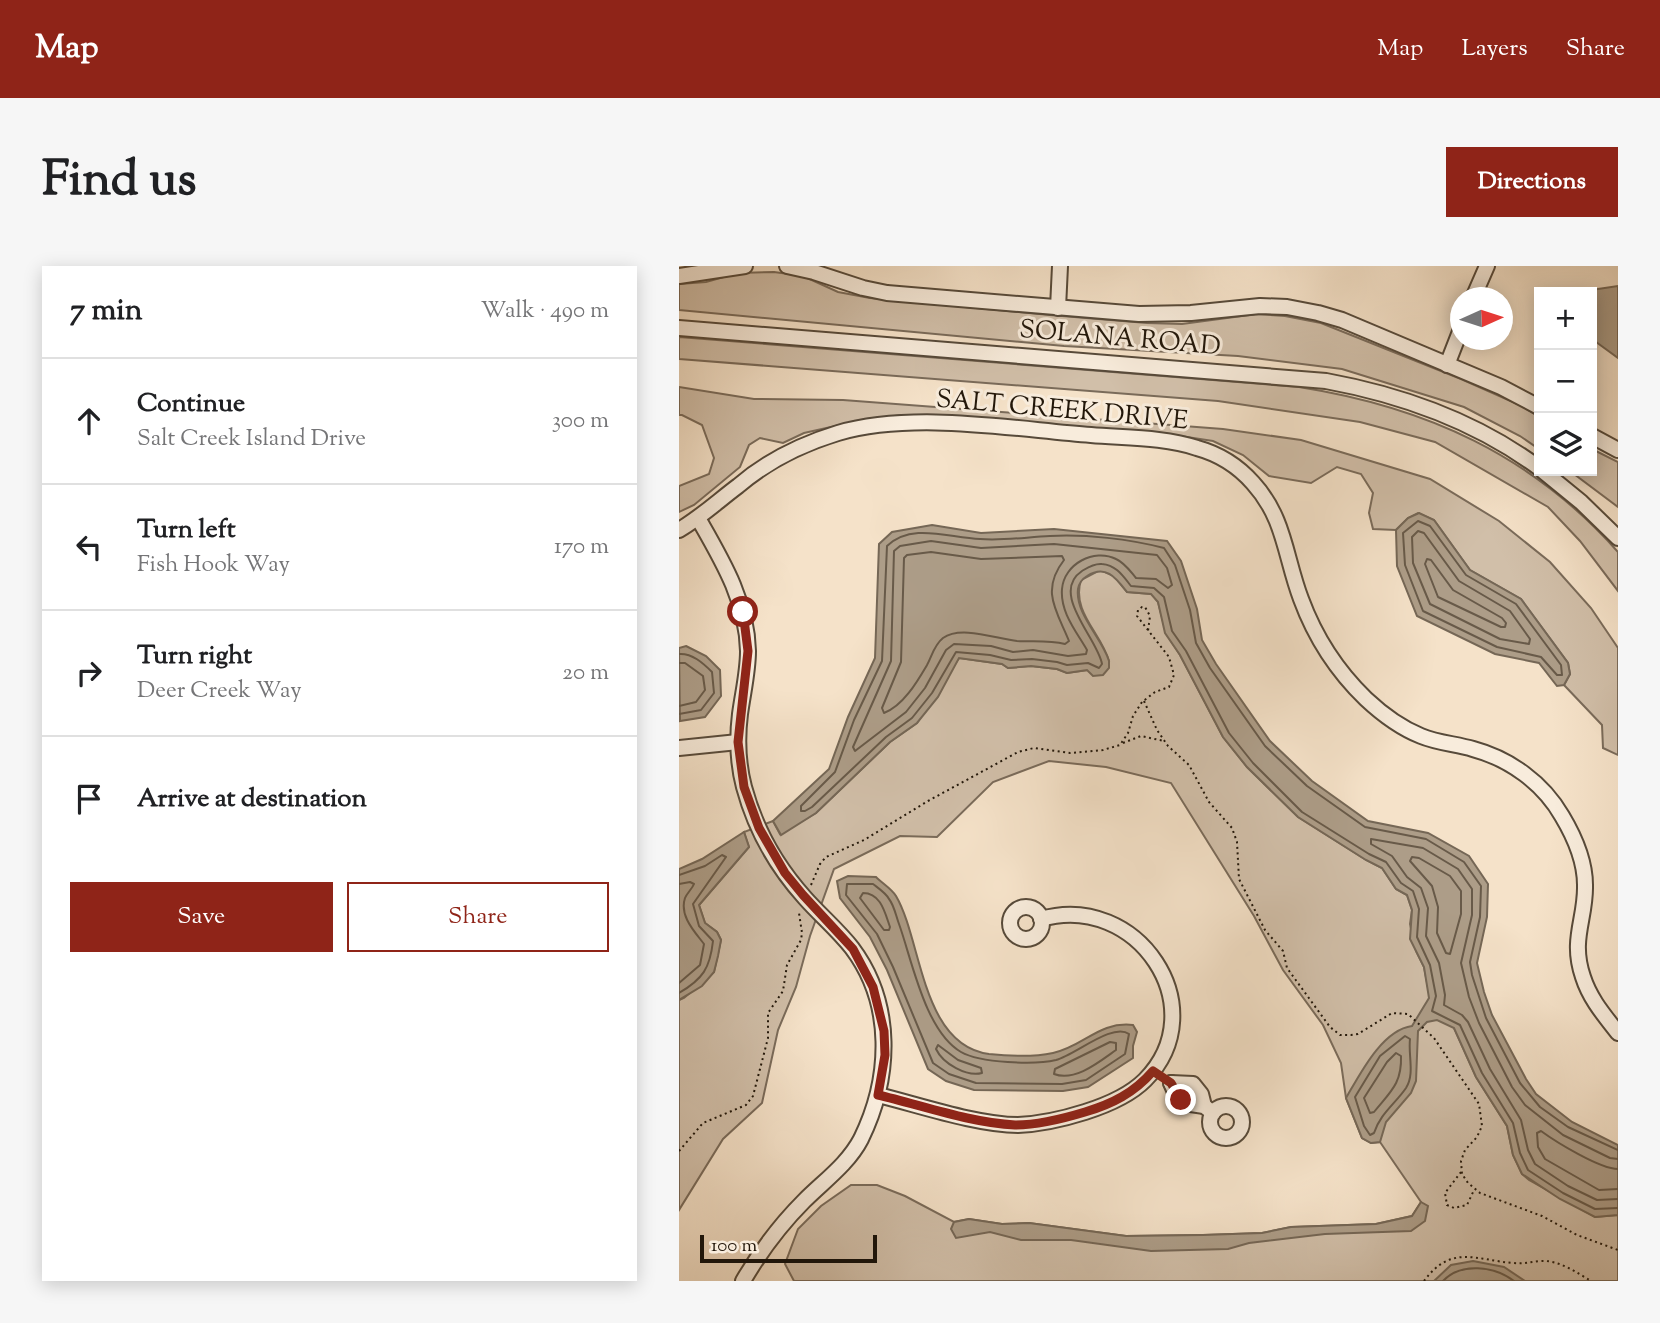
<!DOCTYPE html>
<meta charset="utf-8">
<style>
:root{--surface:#fff;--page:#f6f6f6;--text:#202124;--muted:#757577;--line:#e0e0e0;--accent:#8f2418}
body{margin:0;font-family:"Sorts Mill Goudy",serif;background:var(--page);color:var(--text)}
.controls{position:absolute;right:21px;top:21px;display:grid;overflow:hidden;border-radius:0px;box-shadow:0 4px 18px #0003}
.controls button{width:63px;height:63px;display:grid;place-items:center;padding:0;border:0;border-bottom:2px solid var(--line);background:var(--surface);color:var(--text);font:35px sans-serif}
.compass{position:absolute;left:771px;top:21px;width:63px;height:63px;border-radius:50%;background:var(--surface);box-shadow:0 4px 18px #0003;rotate:87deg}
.scale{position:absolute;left:21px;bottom:18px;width:177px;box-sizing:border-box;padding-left:7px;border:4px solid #22170a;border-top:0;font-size:19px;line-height:24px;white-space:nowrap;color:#22170a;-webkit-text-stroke:5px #f8ecdc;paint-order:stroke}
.stop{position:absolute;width:21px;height:21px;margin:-16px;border:5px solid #8f2418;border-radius:50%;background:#fff}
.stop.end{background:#8f2418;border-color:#fff;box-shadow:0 2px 7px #0008}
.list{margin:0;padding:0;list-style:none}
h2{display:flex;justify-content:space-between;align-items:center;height:91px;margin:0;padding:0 28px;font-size:30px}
h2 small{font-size:23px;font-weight:400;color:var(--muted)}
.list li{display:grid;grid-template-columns:46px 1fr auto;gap:21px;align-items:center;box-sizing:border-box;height:126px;padding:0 28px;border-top:2px solid var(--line)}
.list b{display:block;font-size:26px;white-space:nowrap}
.list p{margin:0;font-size:23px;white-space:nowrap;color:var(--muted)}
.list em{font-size:23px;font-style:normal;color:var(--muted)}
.actions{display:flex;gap:14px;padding:21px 28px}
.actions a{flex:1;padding:16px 0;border:2px solid var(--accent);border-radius:0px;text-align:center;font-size:24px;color:var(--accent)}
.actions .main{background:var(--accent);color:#fff}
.icon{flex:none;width:38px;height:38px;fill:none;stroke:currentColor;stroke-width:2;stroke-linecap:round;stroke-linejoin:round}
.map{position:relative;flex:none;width:939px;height:1015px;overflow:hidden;border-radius:0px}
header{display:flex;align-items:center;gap:42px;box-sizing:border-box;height:98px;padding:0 35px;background:var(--accent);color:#fff}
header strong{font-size:33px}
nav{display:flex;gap:38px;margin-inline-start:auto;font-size:24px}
.intro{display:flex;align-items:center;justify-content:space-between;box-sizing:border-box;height:168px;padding:0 42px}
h1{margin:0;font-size:49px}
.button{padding:18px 32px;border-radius:0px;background:var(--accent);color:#fff;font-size:24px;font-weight:700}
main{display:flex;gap:42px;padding:0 42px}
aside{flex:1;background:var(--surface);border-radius:0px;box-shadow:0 4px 18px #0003}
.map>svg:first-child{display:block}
.green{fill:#d1bfa9;stroke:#7a6b5a;stroke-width:2}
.water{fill:#ad9d88;stroke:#756756;stroke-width:2}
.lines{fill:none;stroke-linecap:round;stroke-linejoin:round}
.shore{stroke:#685a49;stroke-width:2}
.minor-casing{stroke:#574a3a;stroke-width:18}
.path{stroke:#22170a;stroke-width:2;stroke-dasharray:2 3.5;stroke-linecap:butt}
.minor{stroke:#f8ecdc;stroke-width:14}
.route{stroke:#8f2418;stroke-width:9}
.labels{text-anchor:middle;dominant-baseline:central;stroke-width:6;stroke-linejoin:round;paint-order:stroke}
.street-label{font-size:26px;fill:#22170a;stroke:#f8ecdc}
</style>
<header>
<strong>Map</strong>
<nav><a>Map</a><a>Layers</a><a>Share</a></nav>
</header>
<div class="intro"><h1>Find us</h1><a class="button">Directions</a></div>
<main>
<aside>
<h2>7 min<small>Walk · 490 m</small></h2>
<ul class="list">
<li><svg class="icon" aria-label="ahead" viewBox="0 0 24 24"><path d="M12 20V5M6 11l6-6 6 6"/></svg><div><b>Continue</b><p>Salt Creek Island Drive</p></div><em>300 m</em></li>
<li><svg class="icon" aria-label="left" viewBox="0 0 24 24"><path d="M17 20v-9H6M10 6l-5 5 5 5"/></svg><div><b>Turn left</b><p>Fish Hook Way</p></div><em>170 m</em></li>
<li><svg class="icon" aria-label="right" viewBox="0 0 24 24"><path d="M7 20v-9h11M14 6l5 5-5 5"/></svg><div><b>Turn right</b><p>Deer Creek Way</p></div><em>20 m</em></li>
<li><svg class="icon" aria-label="arrive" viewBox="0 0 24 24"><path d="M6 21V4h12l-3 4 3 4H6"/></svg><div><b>Arrive at destination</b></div></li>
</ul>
<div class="actions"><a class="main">Save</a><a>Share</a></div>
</aside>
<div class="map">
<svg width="939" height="1015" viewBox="0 0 939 1015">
<rect width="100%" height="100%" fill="#f5e2c9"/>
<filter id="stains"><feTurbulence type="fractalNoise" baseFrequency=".00286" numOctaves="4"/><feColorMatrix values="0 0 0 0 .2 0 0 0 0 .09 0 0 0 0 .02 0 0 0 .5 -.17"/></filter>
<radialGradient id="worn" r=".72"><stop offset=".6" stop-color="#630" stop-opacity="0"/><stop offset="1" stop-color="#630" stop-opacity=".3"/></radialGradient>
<g class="green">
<path d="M95 6 124 10 159 26 191 32 371 49 468 57 503 58 578 48 606 50 642 57 782 113 843 140 860 151V183L841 170 785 141 663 103 559 90 385 80 0 44V18L27 16 59 7Z"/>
<path d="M0 71 620 121C747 141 853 189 939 286V325L901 275 869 241 756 176 681 156 539 135 0 93Z"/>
<path d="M0 121 75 133 164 134 544 163 622 174 751 213 820 255 871 296 912 342 939 382V489L924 482 923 459 885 419 891 408 889 397 842 333 791 304 755 254 739 247 729 252 717 264 694 263 690 247 694 227 682 208 658 201 632 217 590 210 564 189 534 175 488 168 224 149 188 153 125 167 104 177 81 172 70 179 61 201 15 239 0 246V220L30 208 35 192 23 159 3 149H0Z"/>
<path d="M913 183 939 196V241L891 205H913Z"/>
<path d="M421 304 435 310 448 326 473 328 479 336 487 367 501 389 544 471 568 501 619 551 687 594 703 602 717 623 728 629 733 644 731 658 737 685 745 701 751 732 775 762 797 811 828 860 834 889 843 908 850 914 916 951 939 949V1015H115L106 998 119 963 142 940 172 919H198L226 930 275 956 290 953 323 958 350 957 447 970 524 969 583 967 612 961 697 958 733 950 742 936 701 876 692 877 683 872 667 832 662 797 644 759 604 704 575 650 492 517 427 501 370 495 314 516 258 571 221 570 155 603 131 670 117 721 99 764 83 837 44 873 0 944V734L5 732 35 706 42 674 38 666 26 657 20 639 70 581 65 566 94 555 101 568 137 547 211 476 238 457 280 392 323 398 329 402 352 400 378 403 388 407 409 404 430 395C422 367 392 345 402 314Z"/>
</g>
<g class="water">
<path d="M939 20V92L913 73V26H899Z"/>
<path d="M740 247 755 254 791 304 842 333 889 397 891 408 885 419 878 420 860 397 816 388 738 350 718 300 717 264 729 252Z"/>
<path d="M253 259 302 267 375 263 488 275 502 295 518 343 523 374 537 398 591 475 633 515 689 555 749 567 790 590 809 618 808 651 798 697 805 726 813 749 847 813 857 828 893 856 939 879V949L916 951 881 933 843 908 834 889 828 860 797 811 775 762 758 754 748 756 739 765 737 815 732 827 707 856 701 876 692 877 683 872 667 832C681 808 703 764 733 760L750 732 745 701 731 673 733 644 728 629 717 623 703 602 687 594 619 551 568 501 544 471 501 389 486 367 479 336 472 328 448 326C437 312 427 298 408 310 403 313 400 317 399 323 396 348 423 372 430 395V402L424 409 414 410 408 404 388 407 378 403 352 400 329 402 323 398 280 392 259 431 238 457 211 476 137 547 102 569 94 555 150 503 169 451 196 392 200 278 213 266Z"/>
<path d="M7 380 27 390 41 404 42 430 26 451 1 455 0 382Z"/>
<path d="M65 566 70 581 20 639 26 657 38 666 42 674 39 690 35 706 23 720 0 734V603L23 593Z"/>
<path d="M169 610 197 611C203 617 213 623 217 630 243 674 242 779 310 788 329 790 355 791 374 787 404 781 420 755 454 759L458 766 454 780V792L409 821 384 825 295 824 267 815 249 803 208 704 191 671 161 632 158 615Z"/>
<path d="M742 936 749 940 746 955 732 965 646 968 570 977 549 983 472 985 392 974H342L311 966 277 972 272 963 275 956 290 953 323 958 350 957 447 970 524 969 583 967 612 961 697 958 733 950Z"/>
<path d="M794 995 825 1001 846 1015H755L772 999Z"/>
</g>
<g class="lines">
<g class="shore">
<path d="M739 255 751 260 787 309 837 338 882 399 883 409H878L862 391 818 381 744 345 726 299 724 267Z"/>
<path d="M739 265 745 267 780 315 831 345 851 373 850 378 821 373 751 338 734 297 733 271Z"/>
<path d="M252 275 302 282 375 278 478 289 488 302 493 319 489 322 477 313 457 312C451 305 446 297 437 293 415 282 385 298 383 323 381 346 397 365 408 384L407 388 389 390 354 384 334 386 312 380 275 378 267 384 246 422 227 446 176 485 174 481 212 395 215 285 221 280Z"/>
<path d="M252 286 302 293 383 290 385 294C361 325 378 345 390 375L386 378C370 374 354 376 338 375 318 373 282 359 264 372 255 379 253 390 248 399 238 416 224 440 205 447L203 442 222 396 225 292 228 289Z"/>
<path d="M748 293 752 294 774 324 823 352 827 357 826 361H822L759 331 746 298Z"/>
<path d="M0 388C13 387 24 397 33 406L35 427 22 444 0 448"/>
<path d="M0 397H6L24 410 26 424 17 436 0 440"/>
<path d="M733 591 740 592 771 610 782 625V648L771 688 767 687 758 667 759 641 753 620 731 595Z"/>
<path d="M0 609 26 600 43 589 47 591 14 638 20 660 34 675C31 702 24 713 0 727"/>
<path d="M0 618 11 616 15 618C13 623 8 627 6 632 0 650 16 666 25 678L21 699 0 717"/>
<path d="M168 618H194C199 622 207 627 210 633 215 639 217 650 220 658 233 694 246 765 282 786 301 797 356 799 377 794 396 789 434 756 450 768L446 788 407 814 383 818 297 817 270 808 254 797 214 701 198 668 167 629Z"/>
<path d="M184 627C202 627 206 647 211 661L210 664H205L181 632Z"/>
<path d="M726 770 731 773C729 789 736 808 727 822 716 838 701 848 695 867L691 869 685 860 676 831 701 790Z"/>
<path d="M431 776 437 777V784C420 796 396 816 375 808L376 803Z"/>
<path d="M259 779 279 794 302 802 303 807C288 811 264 798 257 783Z"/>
<path d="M717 787 722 790C723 818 711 826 695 846L691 847 685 832 708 796Z"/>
<path d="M939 884 889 861 861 841 841 817 807 752 793 709 791 696 801 651 802 620 785 596 747 573 686 561 628 520 586 480 531 402 517 377 511 344 496 299 485 282C450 273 407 268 371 270 348 271 324 275 301 273 270 272 233 256 208 280L203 395 175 454 156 506 122 540V545H126L133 541 207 471 233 452 253 427 277 386 311 389 332 394 353 393 378 396 388 399 409 397 420 402 423 398C419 373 370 327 403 305 408 302 415 297 423 298 437 299 444 310 452 320L475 322 485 331 493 365 507 385 550 467 574 497 623 546 690 588 707 596 722 617 734 625 740 643 738 671 751 699 757 730 753 745 781 759 803 807 834 857 841 887 849 904 884 927 916 943 939 942"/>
<path d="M939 893 931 892 884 869 846 839 833 821 800 757 790 731 782 697 793 649V623L779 603 744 582 692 573V578L713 590 728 611 742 622 749 642 747 670 760 697 766 729 765 739 783 749 789 756 811 803 842 854 849 884 856 898 889 920 918 934 939 933"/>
<path d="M939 903C921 903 877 876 862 865L858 867 859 881 866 893 920 924 939 923"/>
<path d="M764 1015C782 996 815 1000 835 1015"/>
</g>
<g class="minor-casing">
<g id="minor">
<path d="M108 0 135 6 184 22 208 27 460 48 512 47 581 40 608 41 639 47 663 54 822 121 860 141"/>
<path d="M0 10 66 0"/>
<path d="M794 32 808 0"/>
<path d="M379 42 381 0"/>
<path d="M0 62 647 115C723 129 798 156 860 202"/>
<path d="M768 99 782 63"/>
<path d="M913 170 939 184"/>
<path d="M864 205 902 236 939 272"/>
<path d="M19 252C43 294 68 335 69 385 69 406 64 426 61 448 58 472 59 498 65 521 76 562 98 601 126 632 141 649 159 664 173 682 215 738 212 812 182 873 169 898 145 915 125 935 101 959 81 986 64 1015"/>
<path d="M0 264C22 251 39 235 59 220 87 196 123 178 159 167 235 145 333 163 412 169 446 172 485 171 518 182 540 188 559 200 574 217 606 252 606 291 622 333 636 371 658 405 687 433 703 448 722 462 742 470 759 477 777 478 794 483 831 493 864 517 883 550 895 570 906 594 906 619 907 653 891 673 904 711 911 733 925 749 939 767"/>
<path d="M0 482 59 476"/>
<circle cx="347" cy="657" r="16"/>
<path d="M492 817 496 826 505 837 525 840 534 847"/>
<path d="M492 817 514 818 522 828 525 840"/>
<path d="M199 829C240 839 298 859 339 859 362 858 384 853 406 846 428 839 450 830 466 814 537 742 458 625 362 653"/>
<circle cx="547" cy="856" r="16"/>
</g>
</g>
<g class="path">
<path d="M465 435 478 464 489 480 510 499 530 536 553 562 558 576 560 613 586 664 604 685 608 702 651 761 661 769H672L679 768 713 747 729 748 755 772 800 838 803 860 798 871 786 884 782 895 783 908 789 917 801 927 863 950 898 969 939 984"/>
<path d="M444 477 462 470 485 475"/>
<path d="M132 619 141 598 147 591 185 574 249 535 339 486 355 482 391 487 424 484 441 479 449 467 454 450 463 436 476 426 490 421 495 409 490 391 458 350 459 344 463 341H466L471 350 469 365"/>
<path d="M0 885 24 857 67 839 74 830 89 772V747L104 725 108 699 122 674 123 667 120 647"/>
<path d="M782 906 766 927 768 939 775 942 788 939 795 924"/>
<path d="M745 1015C772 978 797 994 834 997 843 998 852 996 862 995 880 994 897 1006 912 1015"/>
</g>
<use href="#minor" class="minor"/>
</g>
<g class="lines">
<path class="route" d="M64 346 69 385 59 476 65 521 80 562 106 607 124 629 174 683 194 721 205 765 206 789 199 829C242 839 292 857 336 859 360 859 383 853 406 846 433 838 455 827 474 805L492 817 502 834"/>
</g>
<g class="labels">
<g class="street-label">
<text transform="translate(441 73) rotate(5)">SOLANA ROAD</text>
<text transform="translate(383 145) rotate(5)">SALT CREEK DRIVE</text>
</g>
</g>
<rect width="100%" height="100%" filter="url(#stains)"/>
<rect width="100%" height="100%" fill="url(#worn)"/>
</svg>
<div class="controls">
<button>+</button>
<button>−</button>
<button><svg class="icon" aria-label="layers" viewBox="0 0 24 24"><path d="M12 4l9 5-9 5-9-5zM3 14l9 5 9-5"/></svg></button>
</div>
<svg class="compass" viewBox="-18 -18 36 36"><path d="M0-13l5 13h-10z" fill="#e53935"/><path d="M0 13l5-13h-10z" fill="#757577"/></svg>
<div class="scale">100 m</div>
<div class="stop" style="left:64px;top:346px"></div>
<div class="stop end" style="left:502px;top:834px"></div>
</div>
</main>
